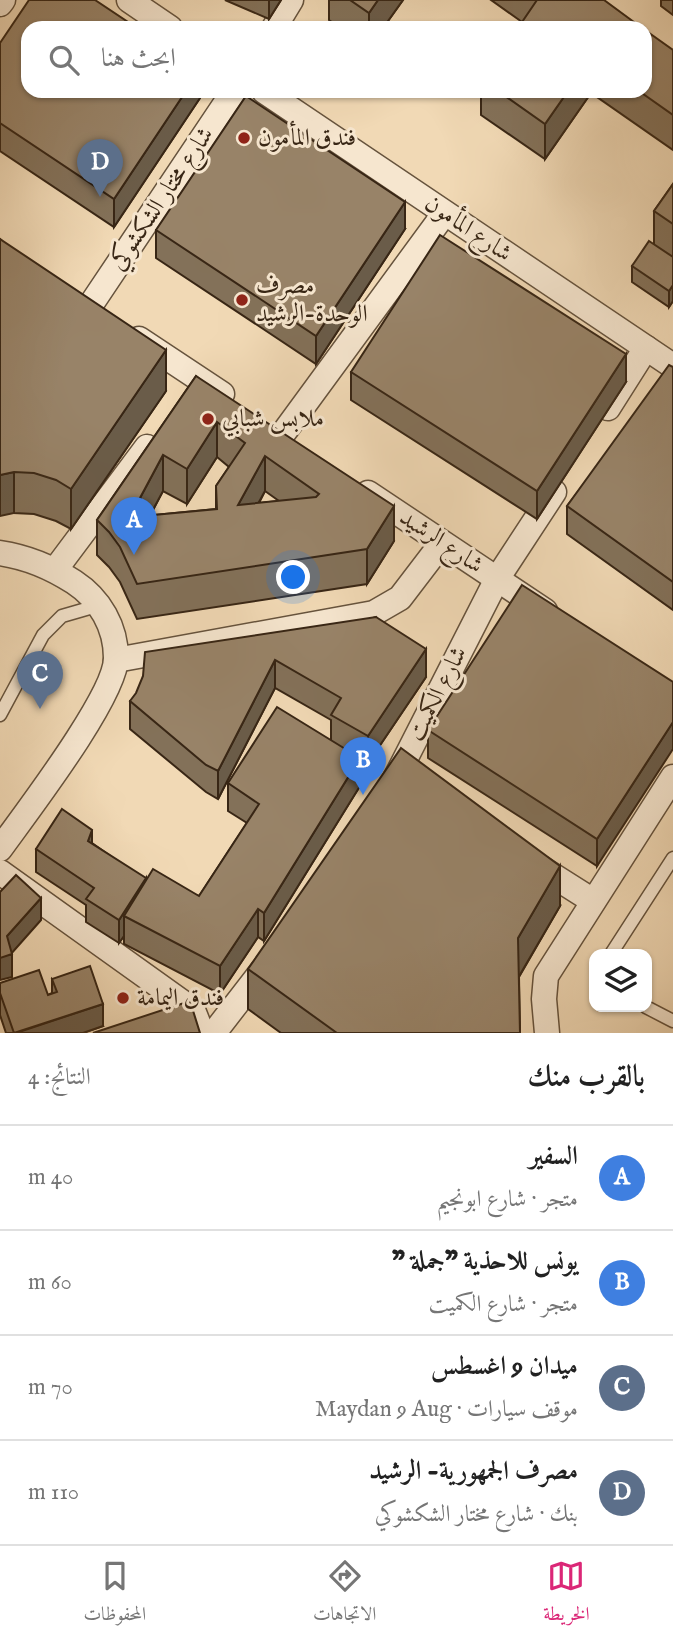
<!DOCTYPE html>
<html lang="ar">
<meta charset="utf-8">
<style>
:root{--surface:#fff;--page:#f6f6f6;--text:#222;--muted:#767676;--line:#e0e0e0;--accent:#db2777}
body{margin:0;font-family:"IM FELL English",Amiri,serif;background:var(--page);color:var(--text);direction:rtl}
.controls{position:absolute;right:21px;bottom:21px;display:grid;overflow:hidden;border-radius:14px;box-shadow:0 2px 5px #0004}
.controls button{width:63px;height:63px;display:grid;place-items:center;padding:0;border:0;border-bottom:2px solid var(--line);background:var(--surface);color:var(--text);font:35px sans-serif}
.you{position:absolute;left:294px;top:578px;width:24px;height:24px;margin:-18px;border:5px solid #fff;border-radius:50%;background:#1a73e8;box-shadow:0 0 0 10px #1a73e833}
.badge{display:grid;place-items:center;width:46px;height:46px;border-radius:50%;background:var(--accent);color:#fff;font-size:23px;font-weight:700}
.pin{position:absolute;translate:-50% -58px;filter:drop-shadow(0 2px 4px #0008)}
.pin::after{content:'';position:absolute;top:37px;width:24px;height:21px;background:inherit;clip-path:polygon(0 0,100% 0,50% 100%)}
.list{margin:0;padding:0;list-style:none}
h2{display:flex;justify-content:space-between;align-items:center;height:91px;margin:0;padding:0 28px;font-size:30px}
h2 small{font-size:23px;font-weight:400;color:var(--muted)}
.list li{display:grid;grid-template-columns:46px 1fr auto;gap:21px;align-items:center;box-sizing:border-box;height:105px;padding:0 28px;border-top:2px solid var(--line)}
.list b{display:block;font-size:26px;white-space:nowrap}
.list p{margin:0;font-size:23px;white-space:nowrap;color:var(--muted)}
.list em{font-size:23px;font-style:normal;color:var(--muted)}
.icon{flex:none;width:38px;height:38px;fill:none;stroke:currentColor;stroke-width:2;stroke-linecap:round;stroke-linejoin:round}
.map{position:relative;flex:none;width:673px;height:1033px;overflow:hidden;direction:ltr}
.search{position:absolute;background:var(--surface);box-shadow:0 2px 5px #0004;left:21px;right:21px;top:21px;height:77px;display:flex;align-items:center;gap:18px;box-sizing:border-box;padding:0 24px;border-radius:21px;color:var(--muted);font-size:26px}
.sheet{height:511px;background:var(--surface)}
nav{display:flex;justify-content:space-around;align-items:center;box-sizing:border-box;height:98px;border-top:2px solid var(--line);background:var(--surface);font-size:19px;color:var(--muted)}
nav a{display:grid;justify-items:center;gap:4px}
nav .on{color:var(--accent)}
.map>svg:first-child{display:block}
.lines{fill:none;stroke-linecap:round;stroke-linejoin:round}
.lane-casing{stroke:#66533d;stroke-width:15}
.street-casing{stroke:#66533d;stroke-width:27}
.lane{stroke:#f6e6cf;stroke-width:12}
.street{stroke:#f6e6cf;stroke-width:24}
.wall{fill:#837159;stroke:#382615;stroke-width:2;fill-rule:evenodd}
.shaded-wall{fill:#6a5c49;stroke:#382615;stroke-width:2}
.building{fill:#988368;stroke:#382615;stroke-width:2;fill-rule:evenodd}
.poi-dot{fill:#8f2418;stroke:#f6e6cf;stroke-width:2.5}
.labels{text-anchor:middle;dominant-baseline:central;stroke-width:6;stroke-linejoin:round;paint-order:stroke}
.poi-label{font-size:24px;fill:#382615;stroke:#f6e6cf;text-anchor:start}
.street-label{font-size:24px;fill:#382615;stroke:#f6e6cf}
</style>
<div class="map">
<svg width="673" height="1033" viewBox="0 0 673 1033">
<rect width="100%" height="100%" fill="#f1d9b5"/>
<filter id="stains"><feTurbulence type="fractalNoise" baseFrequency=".00286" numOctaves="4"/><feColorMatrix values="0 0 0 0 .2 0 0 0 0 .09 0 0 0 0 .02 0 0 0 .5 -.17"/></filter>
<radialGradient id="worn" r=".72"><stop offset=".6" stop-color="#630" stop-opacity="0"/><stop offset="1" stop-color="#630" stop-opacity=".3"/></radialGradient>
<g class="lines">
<g class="lane-casing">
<g id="lane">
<path d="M0 715 43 635 62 616 100 605"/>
<path d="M611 954 673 858"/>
<path d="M646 1007 673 1021"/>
</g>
</g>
<g class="street-casing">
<g id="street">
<path d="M129 0 170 28"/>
<path d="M0 4 3 0"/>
<path d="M274 28 291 0"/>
<path d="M264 91 673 366"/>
<path d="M90 306 234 91"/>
<path d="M139 339 222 394"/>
<path d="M608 408 646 348"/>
<path d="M282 435 444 214"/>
<path d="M368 493 545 611"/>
<path d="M0 553C27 557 51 567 74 582 100 599 116 627 116 658 116 696 25 814 0 849"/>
<path d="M55 570 147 447"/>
<path d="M116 660 374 613 400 598 442 543"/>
<path d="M394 781 497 579 554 492"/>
<path d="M533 863 593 901"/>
<path d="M0 872 193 1010 202 1033"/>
<path d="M217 1029 268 963"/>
<path d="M547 1033 544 999 546 976 673 777"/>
</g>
</g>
<use href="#lane" class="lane"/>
<use href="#street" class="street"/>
</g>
<g class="wall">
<path d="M225 0H281L269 19Z"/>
<path d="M329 0H403L383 28H340L329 20Z"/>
<path d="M491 0H604L522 22Z"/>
<path d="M661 0H673V15L661 6Z"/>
<path d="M0 43 200 91V98L114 227 0 151Z"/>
<path d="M673 50V150L591 93 545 159 481 115V91H645Z"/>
<path d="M673 184V301L669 307 632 282V266L654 244V211Z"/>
<path d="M405 229 316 364 156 258V230Z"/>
<path d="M0 239 166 391 71 529 56 521 34 514 14 513Z"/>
<path d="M673 367V610L567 534V506Z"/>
<path d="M351 372 626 382 537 519 351 400Z"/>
<path d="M196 376 394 541 367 584 137 619 120 582 109 567 97 555V520ZM217 457 229 467 216 486V509L154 515 152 512 163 491 187 504ZM265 491 279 501 259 503Z"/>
<path d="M376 617 426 677 368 763 360 759V786L264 941 258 937 220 994 124 944V936L119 943 86 922V905L36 872V849L92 843 146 881 199 896 247 823 228 811V783L331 740V720L275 688 218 799 206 792 130 729V701Z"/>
<path d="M673 682 597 866 428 758V730Z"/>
<path d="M560 906 519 977 520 1033H281L248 1009V969Z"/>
<path d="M52 979 103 1026 83 1033H6L0 1015V983L48 995 52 993Z"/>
</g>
<g class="shaded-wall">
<path d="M269 0H281L269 19Z"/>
<path d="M378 0H403L383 28H369V13Z"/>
<path d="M186 91H200V98L114 227V199Z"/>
<path d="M568 91H591V93L545 159V124Z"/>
<path d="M405 202V229L316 364V336Z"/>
<path d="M673 285V301L669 307V291Z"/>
<path d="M166 350V391L71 529V489Z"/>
<path d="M626 354V382L537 519V491Z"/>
<path d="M217 422V457L187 504V469Z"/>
<path d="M163 455V491L140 534V498Z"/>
<path d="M265 456V491L238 540V505Z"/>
<path d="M14 472V513L0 516V475Z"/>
<path d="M394 506V541L367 584V549Z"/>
<path d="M426 649V677L368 763V736Z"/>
<path d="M275 660V688L218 799V771Z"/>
<path d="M673 722V749L597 866V839Z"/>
<path d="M360 758V786L264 941V913Z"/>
<path d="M92 830V853L88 841Z"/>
<path d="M560 866V906L518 978V938Z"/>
<path d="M146 878V900L124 916V936L119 943V920Z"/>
<path d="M41 898V920L10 955 12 954V977L0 980V958L7 936Z"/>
<path d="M258 909V937L220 994V966Z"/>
<path d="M103 1004V1026L83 1033H16Z"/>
</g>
<g class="building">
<path d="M29 0H95L137 28H28V91H186L114 199 0 123V43Z"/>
<path d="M350 0H378L369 13Z"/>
<path d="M537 0H604L642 28H518Z"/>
<path d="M645 30 673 50V115L639 91H645Z"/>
<path d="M498 91H568L545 124Z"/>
<path d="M246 96 405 202 316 336 156 230Z"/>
<path d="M673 184V224L654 211Z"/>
<path d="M440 235 626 354 537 491 351 372Z"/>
<path d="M0 239 166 350 71 489 56 480 34 473 14 472 0 475Z"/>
<path d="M649 241 673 257V285L669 291 632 266Z"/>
<path d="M669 365 673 367V582L567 506Z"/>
<path d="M196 376 394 506 367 549 137 584 120 547 109 532 97 520ZM217 422 245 443 216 486 217 509 154 515 140 498 163 455 187 469ZM265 456 319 494 316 497 238 505Z"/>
<path d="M522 585 673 682V722L597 839 428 730Z"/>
<path d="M376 617 426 649 368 736 331 715 341 698 275 660 218 771 206 765 130 701 136 693 143 676 145 652Z"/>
<path d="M277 707 360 758 264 913 258 909 220 966 124 916 153 869 199 896 259 804 228 783Z"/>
<path d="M401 748 560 866 518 938 520 1033H337L248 969Z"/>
<path d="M62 809 92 830 88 841 146 878 119 920 86 899 94 888 36 849Z"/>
<path d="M16 875 41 898 7 936 12 954 0 958V892Z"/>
<path d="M90 966 103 1004 14 1033 0 993V983L39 970 48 995 57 992 52 979Z"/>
<path d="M190 1001 200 1033H93Z"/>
</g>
<g class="poi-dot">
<circle cx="244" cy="138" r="7"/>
<circle cx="242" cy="300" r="7"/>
<circle cx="208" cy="419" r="7"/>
<circle cx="123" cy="998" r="7"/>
</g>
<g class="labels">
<g class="poi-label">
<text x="258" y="138">فندق المأمون</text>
<text x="256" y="286">مصرف<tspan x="256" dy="28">الوحدة-الرشيد</tspan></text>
<text x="222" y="419">ملابس شبابي</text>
<text x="137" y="998">فندق اليمامة</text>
</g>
<g class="street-label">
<text transform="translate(162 199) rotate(-56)">شارع مختار الشكشوكي</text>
<text transform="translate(468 229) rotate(34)">شارع المأمون</text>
<text transform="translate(441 542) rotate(34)">شارع الرشيد</text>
<text transform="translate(438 694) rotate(-63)">شارع الكميت</text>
</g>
</g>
<rect width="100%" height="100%" filter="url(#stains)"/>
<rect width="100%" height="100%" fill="url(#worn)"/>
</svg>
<div class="controls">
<button><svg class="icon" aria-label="layers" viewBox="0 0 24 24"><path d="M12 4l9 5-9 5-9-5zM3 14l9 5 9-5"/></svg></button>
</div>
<div class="you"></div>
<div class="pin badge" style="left:134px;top:555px;background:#3f7fe0">A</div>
<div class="pin badge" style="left:363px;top:795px;background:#3f7fe0">B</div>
<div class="pin badge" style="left:40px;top:709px;background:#5c6f8a">C</div>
<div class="pin badge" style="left:100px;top:197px;background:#5c6f8a">D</div>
<div class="search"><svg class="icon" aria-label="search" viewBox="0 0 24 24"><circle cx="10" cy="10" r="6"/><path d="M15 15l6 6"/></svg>ابحث هنا</div>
</div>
<section class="sheet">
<h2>بالقرب منك<small>النتائج: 4</small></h2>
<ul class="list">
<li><span class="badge" style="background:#3f7fe0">A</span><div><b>السفير</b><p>متجر · شارع ابونجيم</p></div><em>40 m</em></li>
<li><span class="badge" style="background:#3f7fe0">B</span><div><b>يونس للاحذية &quot;جملة &quot;</b><p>متجر · شارع الكميت</p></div><em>60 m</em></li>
<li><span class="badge" style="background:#5c6f8a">C</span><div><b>ميدان 9 اغسطس</b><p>موقف سيارات · Maydan 9 Aug</p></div><em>70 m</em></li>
<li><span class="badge" style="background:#5c6f8a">D</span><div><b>مصرف الجمهورية- الرشيد</b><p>بنك · شارع مختار الشكشوكي</p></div><em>110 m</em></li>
</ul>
</section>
<nav>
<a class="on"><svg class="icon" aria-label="map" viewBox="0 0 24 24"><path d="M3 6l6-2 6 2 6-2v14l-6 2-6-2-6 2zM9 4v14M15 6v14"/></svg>الخريطة</a>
<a><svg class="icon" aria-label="directions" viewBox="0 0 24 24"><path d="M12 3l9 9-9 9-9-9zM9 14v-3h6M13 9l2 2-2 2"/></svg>الاتجاهات</a>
<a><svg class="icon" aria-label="saved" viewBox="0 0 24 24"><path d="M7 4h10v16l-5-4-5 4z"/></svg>المحفوظات</a>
</nav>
